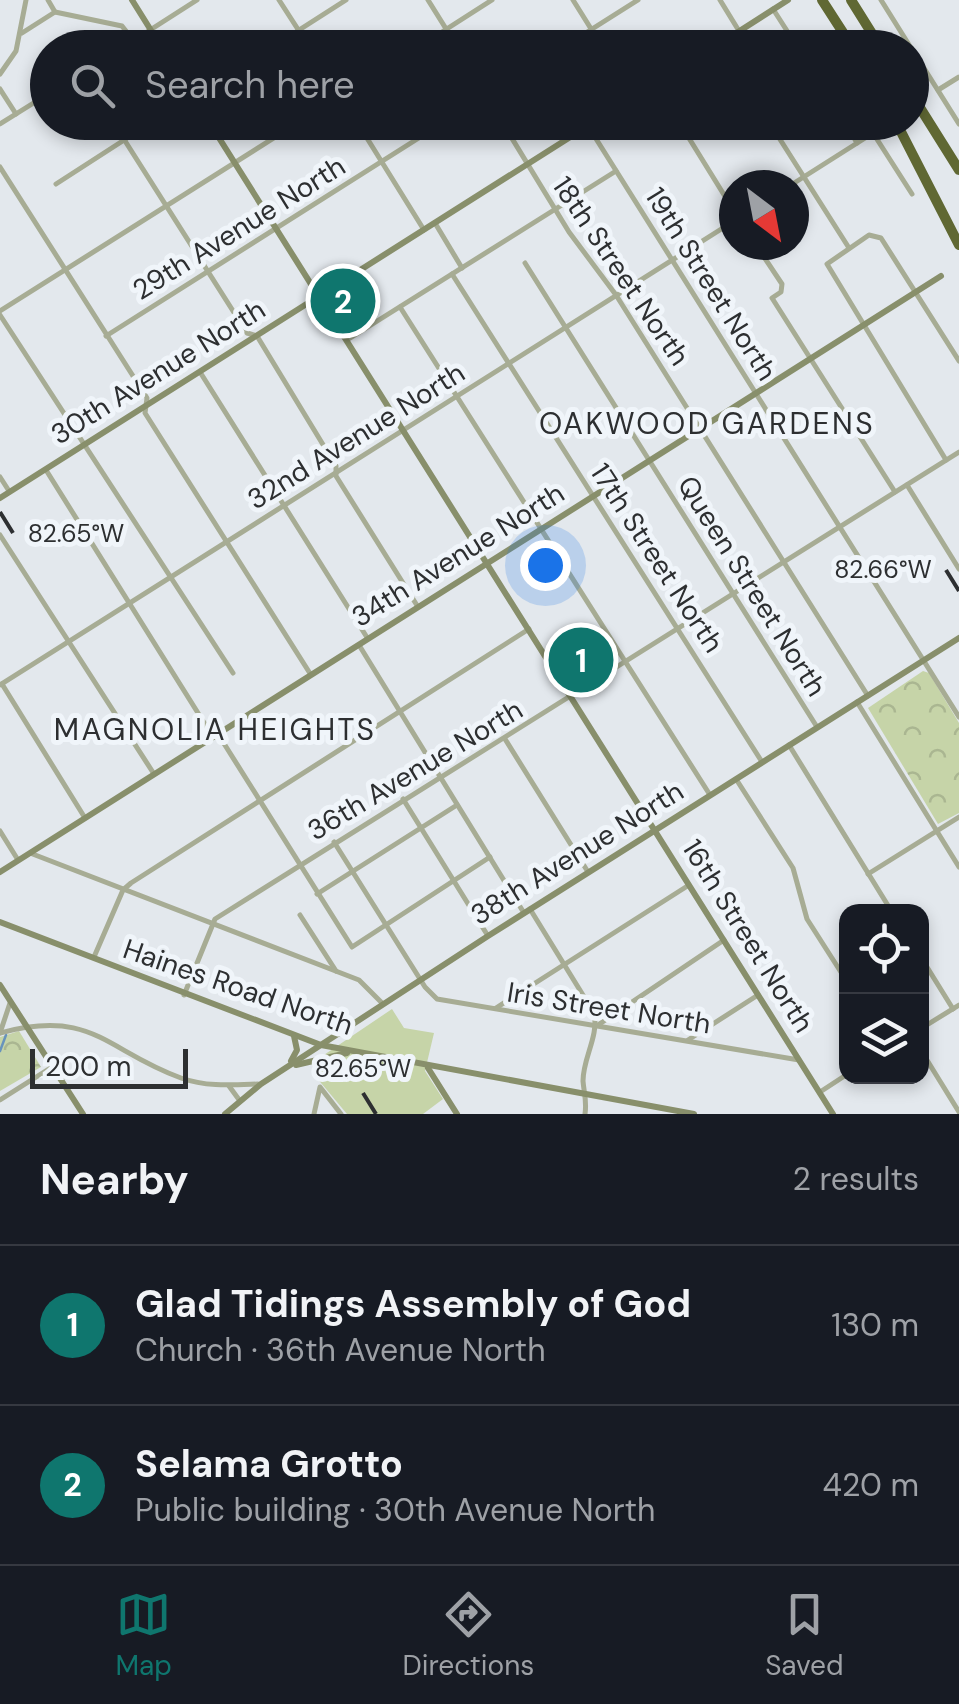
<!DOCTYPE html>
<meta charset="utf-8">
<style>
:root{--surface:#171b24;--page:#242831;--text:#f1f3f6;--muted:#9ea1a6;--line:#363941;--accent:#0f766e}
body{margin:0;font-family:"DM Sans",sans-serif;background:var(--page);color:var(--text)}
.controls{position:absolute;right:30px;bottom:30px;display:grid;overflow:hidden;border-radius:20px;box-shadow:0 5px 15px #0003}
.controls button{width:90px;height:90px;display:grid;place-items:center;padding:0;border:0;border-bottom:2px solid var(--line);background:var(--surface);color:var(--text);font:50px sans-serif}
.compass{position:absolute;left:719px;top:170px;width:90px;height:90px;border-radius:50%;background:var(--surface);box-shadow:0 5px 15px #0003;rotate:148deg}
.scale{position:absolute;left:30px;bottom:25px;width:158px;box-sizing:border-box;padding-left:10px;border:5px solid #2d2f31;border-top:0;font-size:28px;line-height:35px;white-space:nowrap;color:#2d2f31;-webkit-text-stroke:8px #f0f5fa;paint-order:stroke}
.you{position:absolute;left:545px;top:565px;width:35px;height:35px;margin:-25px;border:8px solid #fff;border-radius:50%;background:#1a73e8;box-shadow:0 0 0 15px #1a73e833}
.badge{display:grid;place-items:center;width:65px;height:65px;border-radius:50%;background:var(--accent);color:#fff;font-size:32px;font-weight:700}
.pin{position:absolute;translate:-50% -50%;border:5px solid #fff;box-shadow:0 2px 10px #0006}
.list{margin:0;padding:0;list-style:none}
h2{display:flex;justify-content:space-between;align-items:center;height:130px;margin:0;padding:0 40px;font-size:42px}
h2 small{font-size:32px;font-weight:400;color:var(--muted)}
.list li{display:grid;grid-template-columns:65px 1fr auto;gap:30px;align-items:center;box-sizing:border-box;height:160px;padding:0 40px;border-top:2px solid var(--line)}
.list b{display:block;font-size:38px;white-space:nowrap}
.list p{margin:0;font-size:32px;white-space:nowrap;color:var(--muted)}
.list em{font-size:32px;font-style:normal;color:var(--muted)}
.icon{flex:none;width:55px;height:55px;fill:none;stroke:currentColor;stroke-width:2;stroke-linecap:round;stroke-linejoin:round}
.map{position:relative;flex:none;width:959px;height:1114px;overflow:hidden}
.search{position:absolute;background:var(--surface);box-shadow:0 5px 15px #0003;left:30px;right:30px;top:30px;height:110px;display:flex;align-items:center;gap:25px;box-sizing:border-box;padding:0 35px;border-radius:55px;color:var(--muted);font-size:38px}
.sheet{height:450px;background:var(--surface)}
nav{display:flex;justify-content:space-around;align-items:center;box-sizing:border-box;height:140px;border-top:2px solid var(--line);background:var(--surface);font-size:28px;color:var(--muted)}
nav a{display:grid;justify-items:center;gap:5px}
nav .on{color:var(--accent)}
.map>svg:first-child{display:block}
.grass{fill:#c6d4a8}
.park{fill:url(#park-crowns)}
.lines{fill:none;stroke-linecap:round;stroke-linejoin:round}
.stream{stroke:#6893bc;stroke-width:2.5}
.street{stroke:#a7ac94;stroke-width:5}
.secondary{stroke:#888f6b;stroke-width:6}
.highway{stroke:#606833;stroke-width:10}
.ticks{fill:none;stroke:#2d2f31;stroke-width:4}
.labels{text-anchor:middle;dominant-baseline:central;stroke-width:10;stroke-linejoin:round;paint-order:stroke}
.street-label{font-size:28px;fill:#2d2f31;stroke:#f0f5fa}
.neighbourhood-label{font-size:30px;letter-spacing:2.5px;fill:#2d2f31;stroke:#f0f5fa}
.ticks-label{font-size:25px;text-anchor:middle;fill:#2d2f31;stroke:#f0f5fa;stroke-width:10;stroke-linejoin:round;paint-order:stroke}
</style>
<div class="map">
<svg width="959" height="1114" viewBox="0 0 959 1114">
<defs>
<pattern id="park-crowns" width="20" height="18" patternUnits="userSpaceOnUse" patternTransform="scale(2.5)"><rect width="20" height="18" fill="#c6d4a8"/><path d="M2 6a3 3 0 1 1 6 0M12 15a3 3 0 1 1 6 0" fill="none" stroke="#aab691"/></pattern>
</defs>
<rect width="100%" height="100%" fill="#e3e8ed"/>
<path class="grass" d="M392 1009 404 1028 434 1033 425 1071 443 1099 423 1114H347L316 1077 312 1063Z"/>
<g class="park">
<path d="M923 671 929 673 959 723V813L938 824 868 708Z"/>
<path d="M19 1031 41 1067 0 1091V1037Z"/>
</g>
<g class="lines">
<path class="stream" d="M0 1051 6 1035"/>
<g class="street">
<path d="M48 0 55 12"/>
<path d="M279 0 310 48"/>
<path d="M428 0 458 48"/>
<path d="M573 0 603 48"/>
<path d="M720 0 739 31"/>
<path d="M881 0 911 48"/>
<path d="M773 9 798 48"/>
<path d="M22 33 55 12 122 26 133 40"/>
<path d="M122 48 197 0"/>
<path d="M271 48 346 0"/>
<path d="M417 48 492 0"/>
<path d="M562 48 638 0"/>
<path d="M912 49 959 124"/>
<path d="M0 74 16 51 26 0"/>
<path d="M0 89 16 114"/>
<path d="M938 90 959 77"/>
<path d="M113 122 247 333 257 336 336 466V476L418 607"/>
<path d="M357 122 424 230"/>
<path d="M502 122 569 232 616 295 868 696"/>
<path d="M679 122 734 211"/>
<path d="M769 122 849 248"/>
<path d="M845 122 857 143"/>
<path d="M0 124 48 94"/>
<path d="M588 126 959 717"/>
<path d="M0 167 147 398 145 413 311 675"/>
<path d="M56 184 152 122"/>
<path d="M791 185 873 133 912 194"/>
<path d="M435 223 462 268"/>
<path d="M756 245 782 284 781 292 772 298 895 492"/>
<path d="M525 263 817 727"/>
<path d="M452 274 762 762"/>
<path d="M400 307 710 795"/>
<path d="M0 311 299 122"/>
<path d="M0 315 233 673"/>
<path d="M106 336 444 122"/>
<path d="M347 340 616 171"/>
<path d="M200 372 368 639"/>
<path d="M946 460 827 264 869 235 881 238 959 361"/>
<path d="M46 470 213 737"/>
<path d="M0 477 9 491"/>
<path d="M907 485 959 569"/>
<path d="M0 535 154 774"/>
<path d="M359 645 524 913"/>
<path d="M2 684 85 818"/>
<path d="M0 685 734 221"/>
<path d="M857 702 959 867"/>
<path d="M218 734 352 947 490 857"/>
<path d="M505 739 588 872"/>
<path d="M789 745 892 912"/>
<path d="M736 779 793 868 807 919 846 980"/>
<path d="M403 799 488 936"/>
<path d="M0 831 18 860"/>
<path d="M334 842 425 987 437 999 799 1060"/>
<path d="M30 853 359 980 383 1004"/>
<path d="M868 874 959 817"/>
<path d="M317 894 457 805"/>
<path d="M530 909 594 1013C599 1037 583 1057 583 1081 584 1093 587 1101 585 1114"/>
<path d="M300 915 336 971"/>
<path d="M94 957 123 890 131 883 529 629"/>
<path d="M922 959 953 1009"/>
<path d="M184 995 215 919 959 452"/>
<path d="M496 1008 689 885"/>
<path d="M598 1025 724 940"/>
<path d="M922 1028 959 1005"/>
<path d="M0 1033C93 1008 106 1051 181 1078 207 1087 231 1085 258 1084"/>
<path d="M0 1033 10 1003"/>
<path d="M688 1040 758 995"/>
<path d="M922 1052 959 1112"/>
<path d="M229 1086 240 1101"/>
<path d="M820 1092 846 1075"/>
<path d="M0 1100 52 1067"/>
<path d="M314 1114 320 1087 341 1114"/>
</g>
<g class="secondary">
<path d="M132 0 162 48"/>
<path d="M713 48 788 0"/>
<path d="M209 122 833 1114"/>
<path d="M0 498 594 122"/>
<path d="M0 872 941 276"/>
<path d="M0 922 321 1045 694 1114"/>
<path d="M0 985 83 1114"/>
<path d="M291 1061 297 1050 294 1036"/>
<path d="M296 1065 347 1053"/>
<path d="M428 1068 457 1114"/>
<path d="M225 1114 261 1084 488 936 959 638"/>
</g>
<g class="highway">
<path d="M822 0 853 48"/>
<path d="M851 0 881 48"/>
<path d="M912 95 959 170"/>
<path d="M896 122 959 245"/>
</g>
</g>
<path class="ticks" d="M0 512 13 533M946 570 959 591M363 1093 376 1114"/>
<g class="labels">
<g class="street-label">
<text transform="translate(239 228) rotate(-32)">29th Avenue North</text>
<text transform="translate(621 271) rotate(56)">18th Street North</text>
<text transform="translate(711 284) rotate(58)">19th Street North</text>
<text transform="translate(158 372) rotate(-32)">30th Avenue North</text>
<text transform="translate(356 436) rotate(-32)">32nd Avenue North</text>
<text transform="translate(458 555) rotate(-32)">34th Avenue North</text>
<text transform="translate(657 558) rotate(57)">17th Street North</text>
<text transform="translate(752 586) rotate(58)">Queen Street North</text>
<text transform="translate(415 770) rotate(-31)">36th Avenue North</text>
<text transform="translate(577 853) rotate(-32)">38th Avenue North</text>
<text transform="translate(748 936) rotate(58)">16th Street North</text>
<text transform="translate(238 987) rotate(19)">Haines Road North</text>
<text transform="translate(609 1008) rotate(9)">Iris Street North</text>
</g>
<g class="neighbourhood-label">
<text x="707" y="423">OAKWOOD GARDENS</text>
<text x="215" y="729">MAGNOLIA HEIGHTS</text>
</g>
</g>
<g class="ticks-label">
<text x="76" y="542">82.65°W</text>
<text x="883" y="578">82.66°W</text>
<text x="363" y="1077">82.65°W</text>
</g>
</svg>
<div class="controls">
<button><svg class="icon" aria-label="locate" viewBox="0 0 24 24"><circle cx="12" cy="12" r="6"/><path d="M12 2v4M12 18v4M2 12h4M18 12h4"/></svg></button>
<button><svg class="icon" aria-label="layers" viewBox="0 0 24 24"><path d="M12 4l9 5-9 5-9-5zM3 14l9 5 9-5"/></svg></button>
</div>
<svg class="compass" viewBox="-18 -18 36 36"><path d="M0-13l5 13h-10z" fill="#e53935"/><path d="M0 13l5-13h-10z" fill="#9ea1a6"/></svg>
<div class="scale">200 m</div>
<div class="you"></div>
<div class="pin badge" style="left:581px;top:660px">1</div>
<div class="pin badge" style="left:343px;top:301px">2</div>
<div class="search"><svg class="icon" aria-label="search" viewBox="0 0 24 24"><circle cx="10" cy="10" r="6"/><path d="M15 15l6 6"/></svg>Search here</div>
</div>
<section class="sheet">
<h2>Nearby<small>2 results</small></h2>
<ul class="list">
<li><span class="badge">1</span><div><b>Glad Tidings Assembly of God</b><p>Church · 36th Avenue North</p></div><em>130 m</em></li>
<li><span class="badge">2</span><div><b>Selama Grotto</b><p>Public building · 30th Avenue North</p></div><em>420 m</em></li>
</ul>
</section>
<nav>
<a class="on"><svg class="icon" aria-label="map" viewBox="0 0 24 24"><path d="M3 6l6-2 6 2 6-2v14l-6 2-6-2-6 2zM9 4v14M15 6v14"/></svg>Map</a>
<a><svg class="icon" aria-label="directions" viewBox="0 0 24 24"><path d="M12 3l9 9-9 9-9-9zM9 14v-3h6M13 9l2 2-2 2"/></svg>Directions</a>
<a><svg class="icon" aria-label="saved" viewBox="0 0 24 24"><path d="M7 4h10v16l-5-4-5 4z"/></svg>Saved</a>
</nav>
